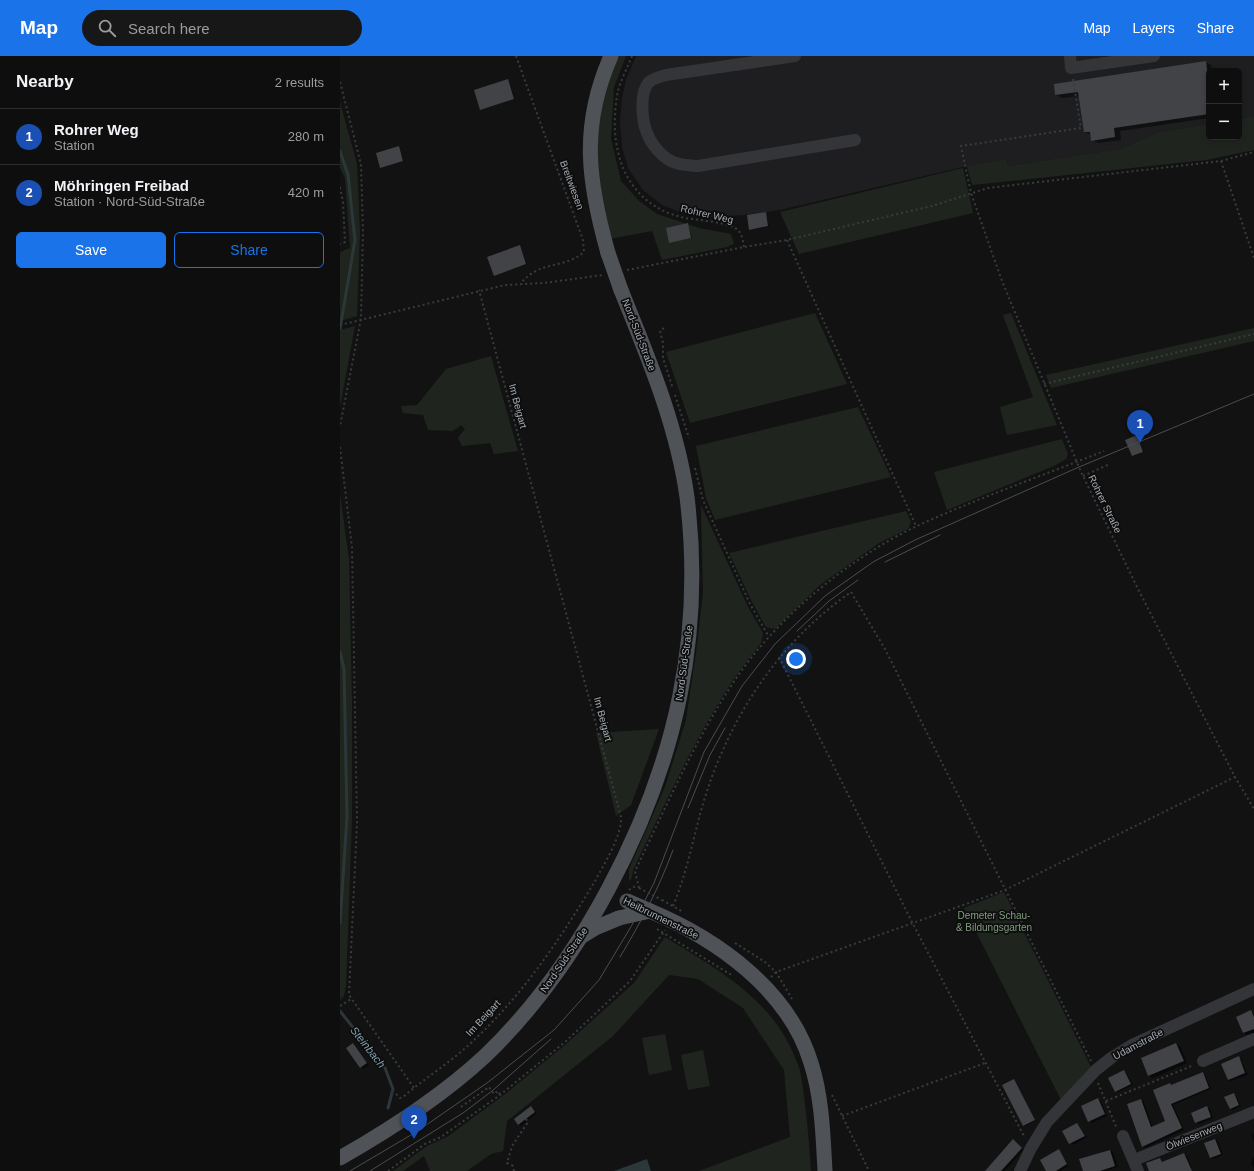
<!DOCTYPE html>
<meta charset="utf-8">
<style>
:root{--surface:#0e0e0e;--page:#171717;--text:#f1f3f6;--muted:#9b9c9e;--line:#2e2e2e;--accent:#1a73e8}
body{margin:0;font-family:Arial,sans-serif;background:var(--page);color:var(--text)}
.controls{position:absolute;right:12px;top:12px;display:grid;overflow:hidden;border-radius:6px;box-shadow:0 2px 6px #0003}
.controls button{width:36px;height:36px;display:grid;place-items:center;padding:0;border:0;border-bottom:1px solid var(--line);background:var(--surface);color:var(--text);font:20px sans-serif}
.you{position:absolute;left:456px;top:603px;width:14px;height:14px;margin:-10px;border:3px solid #fff;border-radius:50%;background:#1a73e8;box-shadow:0 0 0 6px #1a73e833}
.badge{display:grid;place-items:center;width:26px;height:26px;border-radius:50%;background:var(--accent);color:#fff;font-size:13px;font-weight:700}
.pin{position:absolute;translate:-50% -33px;filter:drop-shadow(0 1px 2px #0008)}
.pin::after{content:'';position:absolute;top:21px;width:14px;height:12px;background:inherit;clip-path:polygon(0 0,100% 0,50% 100%)}
.list{margin:0;padding:0;list-style:none}
h2{display:flex;justify-content:space-between;align-items:center;height:52px;margin:0;padding:0 16px;font-size:17px}
h2 small{font-size:13px;font-weight:400;color:var(--muted)}
.list li{display:grid;grid-template-columns:26px 1fr auto;gap:12px;align-items:center;box-sizing:border-box;height:56px;padding:0 16px;border-top:1px solid var(--line)}
.list b{display:block;font-size:15px;white-space:nowrap}
.list p{margin:0;font-size:13px;white-space:nowrap;color:var(--muted)}
.list em{font-size:13px;font-style:normal;color:var(--muted)}
.actions{display:flex;gap:8px;padding:12px 16px}
.actions a{flex:1;padding:9px 0;border:1px solid var(--accent);border-radius:6px;text-align:center;font-size:14px;color:var(--accent)}
.actions .main{background:var(--accent);color:#fff}
.icon{flex:none;width:22px;height:22px;fill:none;stroke:currentColor;stroke-width:2;stroke-linecap:round;stroke-linejoin:round}
.map{position:relative;flex:none;width:914px;height:1115px;overflow:hidden}
header{display:flex;align-items:center;gap:24px;box-sizing:border-box;height:56px;padding:0 20px;background:var(--accent);color:#fff}
header strong{font-size:19px}
nav{display:flex;gap:22px;margin-inline-start:auto;font-size:14px}
.search{width:280px;height:36px;background:var(--page);display:flex;align-items:center;gap:10px;box-sizing:border-box;padding:0 14px;border-radius:22px;color:var(--muted);font-size:15px}
main{display:flex}
aside{flex:1;background:var(--surface)}
.map>svg:first-child{display:block}
.built{fill:#1e1e20}
.green{fill:#1f251e}
.water{fill:#2c373a}
.shadow{fill:#0007}
.lines{fill:none;stroke-linecap:round;stroke-linejoin:round}
.stream{stroke:#2c373a;stroke-width:3}
.building{fill:#414346}
.path{stroke:#393c3f;stroke-width:2;stroke-dasharray:2 3;stroke-linecap:butt}
.minor{stroke:#333538;stroke-width:12}
.major{stroke:#4f5256;stroke-width:15}
.tram{stroke:#4a4d50;stroke-width:1}
.path-bridge{stroke:#393c3f;stroke-width:2;stroke-dasharray:2 3;stroke-linecap:butt}
.major-bridge{stroke:#4f5256;stroke-width:15}
.labels{text-anchor:middle;dominant-baseline:central;stroke-width:3.5;stroke-linejoin:round;paint-order:stroke}
.street-label{font-size:10px;fill:#a4acb2;stroke:#0d0d0e}
.park-label{font-size:10px;fill:#819c7d;stroke:#0d0d0e}
.water-label{font-size:11px;font-style:italic;fill:#7e9fab;stroke:#0d0d0e}
</style>
<header>
<strong>Map</strong>
<div class="search"><svg class="icon" aria-label="search" viewBox="0 0 24 24"><circle cx="10" cy="10" r="6"/><path d="M15 15l6 6"/></svg>Search here</div>
<nav><a>Map</a><a>Layers</a><a>Share</a></nav>
</header>
<main>
<aside>
<h2>Nearby<small>2 results</small></h2>
<ul class="list">
<li><span class="badge" style="background:#1a4fb4">1</span><div><b>Rohrer Weg</b><p>Station</p></div><em>280 m</em></li>
<li><span class="badge" style="background:#1a4fb4">2</span><div><b>Möhringen Freibad</b><p>Station · Nord-Süd-Straße</p></div><em>420 m</em></li>
</ul>
<div class="actions"><a class="main">Save</a><a>Share</a></div>
</aside>
<div class="map">
<svg width="914" height="1115" viewBox="0 0 914 1115">
<rect width="100%" height="100%" fill="#121213"/>
<path class="built" d="M296 0H914V60L899 63V15H869V68L819 76 780 93 668 110 666 103 627 110 440 154 404 159 365 161 342 157 322 149 303 134 288 112 282 91 280 64 282 42 286 24Z"/>
<g class="green">
<path d="M275 0H286L274 31 271 83 281 125 299 145 317 158 359 172 391 178 394 188 387 191 322 204 312 175 269 183 256 128 255 82 262 38Z"/>
<path d="M0 46 17 108 20 176 17 260 0 265V196L10 192 5 122 0 112Z"/>
<path d="M914 60V94L866 104 633 129H632L627 110 666 103 668 110 780 93 819 76 869 68V81H899V63Z"/>
<path d="M623 112 633 157 459 198 440 156Z"/>
<path d="M475 257 507 328 350 367 326 296Z"/>
<path d="M671 257 717 369 667 379 660 351 693 341 663 259Z"/>
<path d="M15 270 0 351V274Z"/>
<path d="M914 272V285L711 332 706 319Z"/>
<path d="M151 300 178 395 154 398 150 387 122 390 118 382 125 373 121 369 113 375 88 374 83 359 63 357 61 350 77 349 106 313Z"/>
<path d="M518 351 551 421 375 464 366 442 356 390Z"/>
<path d="M722 383 728 398 726 403 716 409 607 454 594 416Z"/>
<path d="M0 438 9 503 12 647V764L6 930 4 940 0 944Z"/>
<path d="M361 449 408 551 423 577 421 587C412 599 402 611 393 624 354 683 324 750 293 814L292 821 289 826V813L325 731 346 664 356 597 363 537Z"/>
<path d="M566 455 571 466 568 473 539 487 480 529 435 573 426 571 412 546 389 497Z"/>
<path d="M319 673 291 749 276 760 256 677Z"/>
<path d="M664 836 751 1011 721 1044 624 852Z"/>
<path d="M325 881C380 915 435 944 458 1009 461 1016 462 1025 463 1033 467 1060 469 1087 471 1115H359L450 1081 444 1014 403 952 358 923 329 919 273 980 167 1065 163 1095 151 1098 127 1115H90L84 1100 63 1115H53L87 1090 107 1081 164 1039 225 989 294 927Z"/>
<path d="M325 978 332 1014 309 1019 302 982Z"/>
<path d="M363 994 370 1030 348 1034 341 999Z"/>
</g>
<path class="water" d="M307 1103 311 1115H274Z"/>
<g class="shadow">
<path d="M865 6 871 9 872 15H869V62L780 75 781 84 758 87 752 84 751 79 745 76 740 40 722 42 716 39Z"/>
<path d="M168 24 175 43 141 53Z"/>
<path d="M59 91 64 105 41 111Z"/>
<path d="M426 157 429 170 411 174Z"/>
<path d="M348 168 352 182 330 186Z"/>
<path d="M180 191 187 208 155 219Z"/>
<path d="M797 381 804 396 794 400 787 385Z"/>
<path d="M911 956 914 957V977L908 979 904 977 897 962Z"/>
<path d="M14 988 29 1009 23 1013 21 1011Z"/>
<path d="M836 988 840 990 847 1007 813 1022 808 1019Z"/>
<path d="M899 1002 901 1003 908 1019 891 1025 888 1024Z"/>
<path d="M784 1015 786 1017 793 1029 778 1036 775 1035Z"/>
<path d="M863 1017 865 1019 871 1033 833 1049 844 1074 805 1092 802 1090 801 1044 804 1046 813 1072 826 1066 830 1028 832 1030Z"/>
<path d="M675 1025 695 1065 685 1070 663 1030Z"/>
<path d="M893 1038 896 1040 901 1050 893 1054 891 1052Z"/>
<path d="M758 1043 761 1045 767 1060 752 1067 749 1065Z"/>
<path d="M191 1051 197 1057 181 1070 179 1068Z"/>
<path d="M867 1052 870 1053 873 1062 859 1068 856 1066Z"/>
<path d="M737 1068 747 1081 733 1089 723 1076Z"/>
<path d="M914 1077V1085L911 1079Z"/>
<path d="M875 1084 878 1085 883 1099 874 1103 871 1102 865 1088Z"/>
<path d="M675 1086 683 1094 665 1115H646Z"/>
<path d="M719 1094 729 1110 721 1115H707Z"/>
<path d="M770 1095 773 1096 778 1111 766 1115H744Z"/>
<path d="M844 1098 847 1100 852 1112 846 1115H810L820 1103 824 1107Z"/>
<path d="M913 1101H914V1112L911 1108Z"/>
</g>
<g class="lines">
<g class="stream">
<path d="M0 95 8 119 15 184 0 273"/>
<path d="M0 596 4 613 7 761 0 867"/>
<path d="M0 955 45 1012 53 1033 48 1052"/>
</g>
</g>
<g class="building">
<path d="M866 5 869 29V58L774 72 775 81 751 85 750 76H744L738 36 715 39 714 28Z"/>
<path d="M168 23 174 43 140 54 134 34Z"/>
<path d="M59 90 63 105 40 112 36 97Z"/>
<path d="M426 156 428 170 409 174 407 159Z"/>
<path d="M348 167 351 182 329 187 326 172Z"/>
<path d="M180 189 186 208 154 220 147 201Z"/>
<path d="M797 379 803 396 792 400 785 384Z"/>
<path d="M911 954 914 961V973L903 977 896 961Z"/>
<path d="M13 987 27 1007 20 1012 6 992Z"/>
<path d="M836 987 844 1005 808 1020 801 1002Z"/>
<path d="M899 1000 905 1017 888 1024 881 1008Z"/>
<path d="M784 1014 791 1028 775 1036 768 1022Z"/>
<path d="M863 1016 869 1032 831 1048 842 1072 802 1091 787 1048 801 1043 811 1071 825 1065 813 1034 830 1027 831 1029Z"/>
<path d="M674 1023 695 1064 683 1070 662 1029Z"/>
<path d="M894 1037 899 1049 890 1053 884 1041Z"/>
<path d="M758 1042 765 1058 748 1066 741 1050Z"/>
<path d="M191 1050 195 1056 178 1069 174 1063Z"/>
<path d="M867 1050 871 1061 855 1067 851 1057Z"/>
<path d="M737 1067 745 1080 729 1088 722 1075Z"/>
<path d="M673 1083 682 1092 661 1115H645Z"/>
<path d="M875 1083 881 1098 870 1102 864 1087Z"/>
<path d="M719 1093 727 1108 716 1115H706L700 1104Z"/>
<path d="M770 1094 775 1110 760 1115H743L739 1103Z"/>
<path d="M844 1097 852 1115H809L806 1107 820 1102 822 1106Z"/>
</g>
<g class="lines">
<g class="path">
<path d="M176 0 243 184 244 196C225 213 200 204 181 227"/>
<path d="M292 0C287 13 279 27 277 40 268 94 285 149 345 162 357 164 389 166 398 174 402 178 403 185 404 191"/>
<path d="M733 23 741 72 621 90 631 137 662 225 741 416 799 535 895 721 914 753"/>
<path d="M0 26 21 108 23 175 21 263 0 370"/>
<path d="M881 105 914 202"/>
<path d="M0 131 3 146 5 186 0 188"/>
<path d="M447 184 576 470"/>
<path d="M287 214 404 191 447 184 592 150 648 132 881 105 914 96"/>
<path d="M0 269 165 229 204 227 263 219"/>
<path d="M324 272 320 275 323 287V302L333 333"/>
<path d="M704 328 914 278"/>
<path d="M335 339 349 382"/>
<path d="M0 391 12 491 17 766 9 939 74 1032"/>
<path d="M355 412 363 444 410 548 429 581"/>
<path d="M743 420 770 408"/>
<path d="M439 601 573 868 685 1082"/>
<path d="M299 832 295 815C326 751 354 686 393 627 434 564 509 502 577 470 638 442 702 420 764 395"/>
<path d="M289 834 297 829"/>
<path d="M322 844 343 856"/>
<path d="M333 850C347 817 353 782 363 748 388 663 438 587 511 536L545 593 751 1005"/>
<path d="M317 873 393 920"/>
<path d="M395 887 425 906 436 916 452 943"/>
<path d="M431 921 436 916 665 834 895 721"/>
<path d="M0 950 11 943"/>
<path d="M758 1027 777 1073"/>
<path d="M56 1038 60 1042 63 1041C85 1022 111 1006 132 986 182 940 221 882 255 825 264 808 282 780 281 761L139 234"/>
<path d="M492 1039 529 1115"/>
<path d="M766 1045 854 1009"/>
<path d="M121 1051 149 1031 154 1038 158 1035 160 1039"/>
<path d="M502 1060 645 1007"/>
<path d="M48 1115 85 1088 101 1081 160 1039 225 986 290 925 325 874"/>
<path d="M174 1115 173 1110 167 1107 172 1090 188 1066 186 1063"/>
</g>
<g class="minor">
<path d="M455 0 326 19C320 21 314 22 309 26 299 37 302 65 307 77 310 86 318 96 326 102 335 109 347 109 358 110L515 84"/>
<path d="M730 0 731 12 814 0"/>
<path d="M863 1005 914 983"/>
<path d="M783 1080 798 1115"/>
<path d="M794 1104 914 1056"/>
<path d="M680 1115 691 1092 707 1066 756 1014 771 1002 792 989 914 933"/>
</g>
<g class="major">
<path d="M268 197C248 126 240 70 271 0"/>
<path d="M310 855C377 883 449 934 471 1007 482 1041 483 1079 485 1115"/>
<path d="M242 880 255 872 279 862"/>
<path d="M0 1102C51 1073 102 1040 145 1000 239 910 315 765 340 639 353 574 355 506 347 441 337 369 308 301 281 234"/>
</g>
<g class="tram">
<path d="M545 506 600 479"/>
<path d="M457 575 489 545 518 524"/>
<path d="M348 752 370 699 385 672"/>
<path d="M280 901C301 866 319 832 333 794"/>
<path d="M10 1115 76 1076 147 1027 214 974 259 924 292 869 314 827 364 696 402 630 435 588 485 540 533 506 575 484 739 411 914 338"/>
<path d="M30 1115 123 1057 152 1035 211 983"/>
</g>
<path class="path-bridge" d="M299 832 322 844"/>
<g class="major-bridge">
<path d="M268 197 281 234"/>
<path d="M287 845 310 855"/>
<path d="M279 862 310 855"/>
</g>
</g>
<g class="labels">
<g class="street-label">
<text transform="translate(232 129) rotate(70)">Breitwiesen</text>
<text transform="translate(367 158) rotate(13)">Rohrer Weg</text>
<text transform="translate(299 279) rotate(69)">Nord-Süd-Straße</text>
<text transform="translate(178 350) rotate(75)">Im Beigart</text>
<text transform="translate(765 448) rotate(64)">Rohrer Straße</text>
<text transform="translate(344 607) rotate(-82)">Nord-Süd-Straße</text>
<text transform="translate(263 663) rotate(75)">Im Beigart</text>
<text transform="translate(321 862) rotate(26)">Heilbrunnenstraße</text>
<text transform="translate(224 904) rotate(-56)">Nord-Süd-Straße</text>
<text transform="translate(143 962) rotate(-47)">Im Beigart</text>
<text transform="translate(798 988) rotate(-28)">Udamstraße</text>
<text transform="translate(854 1080) rotate(-22)">Ölwiesenweg</text>
</g>
<g class="park-label">
<text x="654" y="859">Demeter Schau-<tspan x="654" dy="12">&amp; Bildungsgarten</tspan></text>
</g>
<g class="water-label">
<text transform="translate(28 991) rotate(52)">Steinbach</text>
</g>
</g>
</svg>
<div class="controls">
<button>+</button>
<button>−</button>
</div>
<div class="you"></div>
<div class="pin badge" style="left:800px;top:387px;background:#1a4fb4">1</div>
<div class="pin badge" style="left:74px;top:1083px;background:#1a4fb4">2</div>
</div>
</main>
